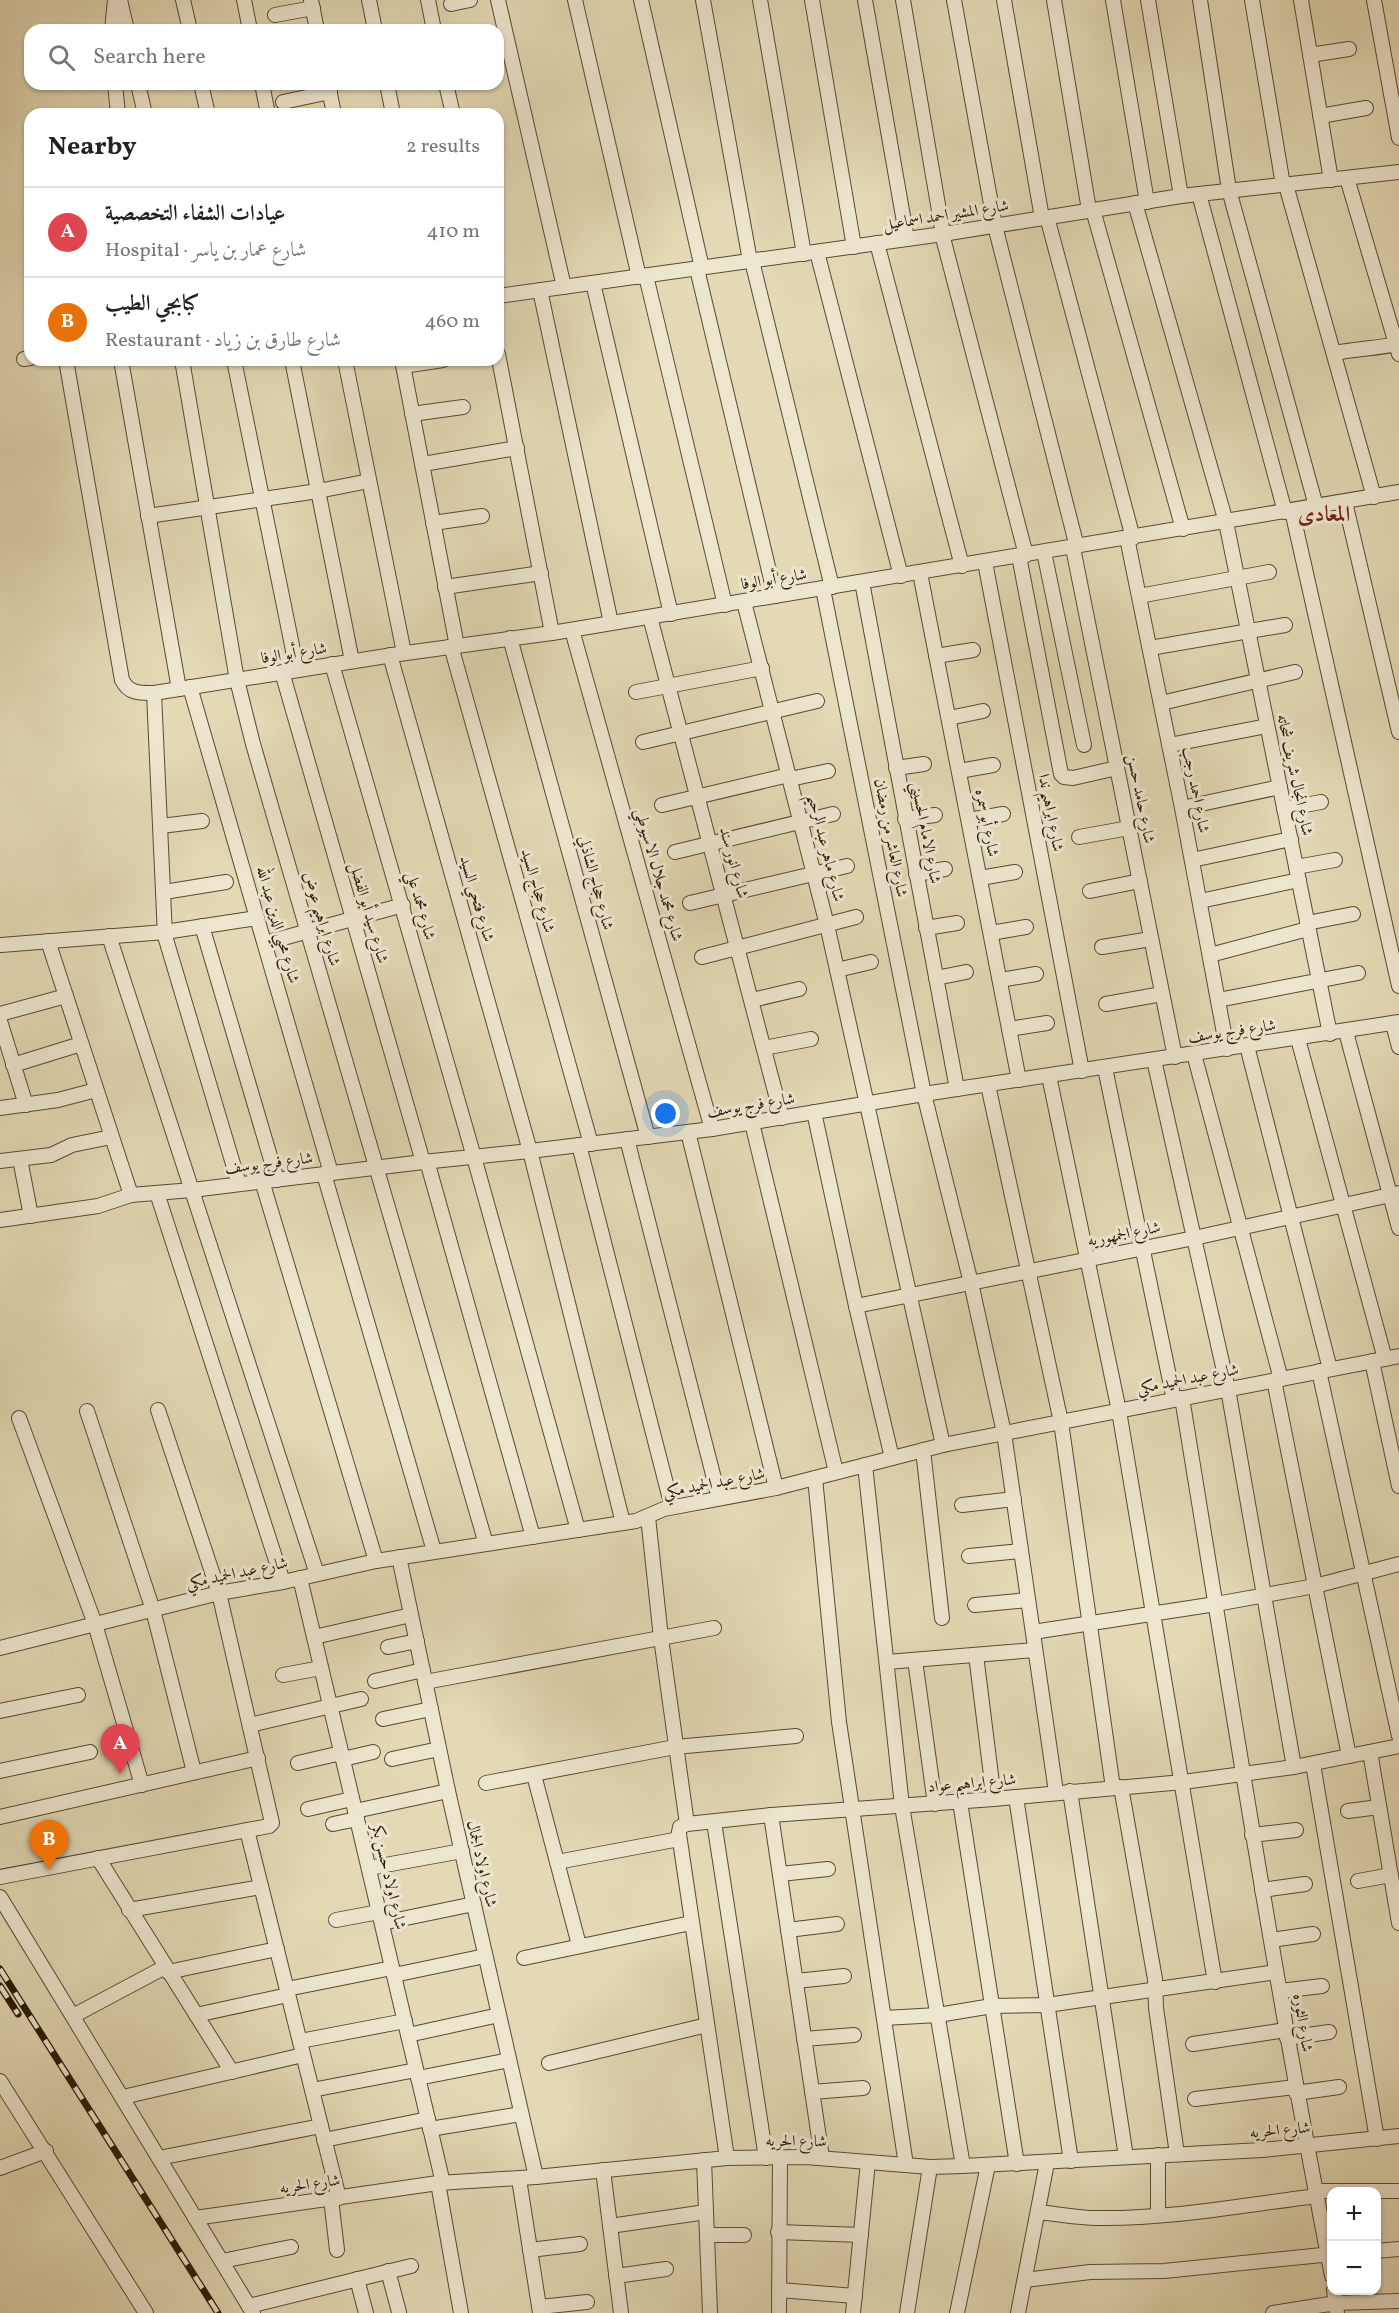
<!DOCTYPE html>
<meta charset="utf-8">
<style>
:root{--surface:#fff;--page:#f2f2f2;--text:#222;--muted:#767676;--line:#e0e0e0;--accent:#2563eb}
body{margin:0;font-family:Vollkorn,Amiri,serif;background:var(--page);color:var(--text)}
.controls{position:absolute;right:18px;bottom:18px;display:grid;overflow:hidden;border-radius:12px;box-shadow:0 2px 4px #0004}
.controls button{width:54px;height:54px;display:grid;place-items:center;padding:0;border:0;border-bottom:2px solid var(--line);background:var(--surface);color:var(--text);font:30px sans-serif}
.you{position:absolute;left:666px;top:1114px;width:21px;height:21px;margin:-15px;border:4px solid #fff;border-radius:50%;background:#1a73e8;box-shadow:0 0 0 9px #1a73e833}
.badge{display:grid;place-items:center;width:39px;height:39px;border-radius:50%;background:var(--accent);color:#fff;font-size:20px;font-weight:700}
.pin{position:absolute;translate:-50% -50px;filter:drop-shadow(0 2px 3px #0008)}
.pin::after{content:'';position:absolute;top:32px;width:21px;height:18px;background:inherit;clip-path:polygon(0 0,100% 0,50% 100%)}
.list{margin:0;padding:0;list-style:none}
h2{display:flex;justify-content:space-between;align-items:center;height:78px;margin:0;padding:0 24px;font-size:26px}
h2 small{font-size:20px;font-weight:400;color:var(--muted)}
.list li{display:grid;grid-template-columns:39px 1fr auto;gap:18px;align-items:center;box-sizing:border-box;height:90px;padding:0 24px;border-top:2px solid var(--line)}
.list b{display:block;font-size:22px;white-space:nowrap}
.list p{margin:0;font-size:20px;white-space:nowrap;color:var(--muted)}
.list em{font-size:20px;font-style:normal;color:var(--muted)}
.icon{flex:none;width:33px;height:33px;fill:none;stroke:currentColor;stroke-width:2;stroke-linecap:round;stroke-linejoin:round}
.map{position:relative;flex:none;width:1399px;height:2313px;overflow:hidden}
.search{position:absolute;background:var(--surface);box-shadow:0 2px 4px #0004;left:24px;top:24px;width:480px;height:66px;display:flex;align-items:center;gap:15px;box-sizing:border-box;padding:0 21px;border-radius:18px;color:var(--muted);font-size:22px}
.panel{position:absolute;background:var(--surface);box-shadow:0 2px 4px #0004;left:24px;top:108px;width:480px;height:258px;border-radius:18px}
.map>svg:first-child{display:block}
.lines{fill:none;stroke-linecap:round;stroke-linejoin:round}
.minor-casing{stroke:#574a31;stroke-width:16}
.minor{stroke:#ede6cf;stroke-width:14}
.rail-casing{stroke:#281a05;stroke-width:7}
.rail{stroke:#ede6cf;stroke-width:4.5;stroke-dasharray:14;stroke-linecap:butt}
.labels{text-anchor:middle;dominant-baseline:central;stroke-width:6;stroke-linejoin:round;paint-order:stroke}
.street-label{font-size:16px;fill:#281a05;stroke:#ede6cf}
.district-label{font-size:22px;font-weight:bold;fill:#7a1f14;stroke:#ede6cf}
</style>
<div class="map">
<svg width="1399" height="2313" viewBox="0 0 1399 2313">
<rect width="100%" height="100%" fill="#e3d9b5"/>
<filter id="stains"><feTurbulence type="fractalNoise" baseFrequency=".00333" numOctaves="4"/><feColorMatrix values="0 0 0 0 .2 0 0 0 0 .09 0 0 0 0 .02 0 0 0 .5 -.17"/></filter>
<radialGradient id="worn" r=".72"><stop offset=".6" stop-color="#630" stop-opacity="0"/><stop offset="1" stop-color="#630" stop-opacity=".3"/></radialGradient>
<g class="lines">
<g class="minor-casing">
<g id="minor">
<path d="M120 0 127 30"/>
<path d="M183 0 190 30"/>
<path d="M244 0 250 30"/>
<path d="M311 0 317 30"/>
<path d="M369 0 375 30"/>
<path d="M428 0 434 30"/>
<path d="M498 0 564 287"/>
<path d="M575 0 639 277"/>
<path d="M641 0 702 268"/>
<path d="M703 0 750 261"/>
<path d="M760 0 804 254"/>
<path d="M812 0 854 247"/>
<path d="M865 0 907 239"/>
<path d="M903 0 943 234"/>
<path d="M954 0 995 226 1077 547"/>
<path d="M1004 0 1042 218"/>
<path d="M1054 0 1089 210"/>
<path d="M1113 0 1147 202"/>
<path d="M1148 0 1181 196"/>
<path d="M1200 0 1229 190 1316 506"/>
<path d="M1252 0 1283 185"/>
<path d="M1301 0 1331 180"/>
<path d="M1374 0 1399 138"/>
<path d="M451 4 470 0"/>
<path d="M275 15 313 8"/>
<path d="M112 30 115 0"/>
<path d="M1310 55 1349 49"/>
<path d="M115 84 118 114"/>
<path d="M138 84 145 114"/>
<path d="M201 84 208 114"/>
<path d="M262 84 268 114"/>
<path d="M328 84 334 114"/>
<path d="M387 84 393 114"/>
<path d="M446 84 453 114"/>
<path d="M283 102 330 92"/>
<path d="M1320 116 1366 108"/>
<path d="M1347 178 1399 354"/>
<path d="M1286 185 1374 497"/>
<path d="M1199 194 1285 512"/>
<path d="M1135 203 1226 522 1330 1034"/>
<path d="M1093 210 1183 529"/>
<path d="M1047 217 1133 538"/>
<path d="M942 234 1026 555"/>
<path d="M877 243 962 566"/>
<path d="M817 252 901 576"/>
<path d="M752 261 832 587"/>
<path d="M697 269 775 596"/>
<path d="M646 276 725 605"/>
<path d="M593 283 671 614"/>
<path d="M540 290 611 623"/>
<path d="M498 296 943 234 1181 196 1399 172"/>
<path d="M1334 353C1356 349 1377 348 1399 344"/>
<path d="M498 354 552 633"/>
<path d="M24 359 30 358"/>
<path d="M66 360 122 680C129 694 140 693 154 693L399 654 552 633 1399 492"/>
<path d="M121 360 179 689"/>
<path d="M182 360 237 680 253 744 486 1544"/>
<path d="M234 360 297 670"/>
<path d="M292 360 352 661"/>
<path d="M345 360 404 653"/>
<path d="M402 360 457 646"/>
<path d="M403 366 443 360"/>
<path d="M412 414 463 407"/>
<path d="M423 464 517 448"/>
<path d="M1345 502 1399 732"/>
<path d="M1292 511 1399 986"/>
<path d="M148 516 318 491 369 481"/>
<path d="M433 523 482 516"/>
<path d="M1127 538 1182 808 1227 1049"/>
<path d="M1073 548 1175 1057"/>
<path d="M1044 552 1084 745"/>
<path d="M1019 556 1061 774 1064 777 1073 778 1117 768"/>
<path d="M985 562 1082 1071"/>
<path d="M920 573 1019 1080"/>
<path d="M862 582 957 1089"/>
<path d="M445 587 541 573"/>
<path d="M823 589 924 1094 971 1283 1004 1433 1056 1792"/>
<path d="M1139 596 1269 572"/>
<path d="M744 602 827 925 943 1445"/>
<path d="M650 617 782 1118"/>
<path d="M572 630 712 1129"/>
<path d="M510 638 648 1137"/>
<path d="M451 646 591 1144"/>
<path d="M1150 648 1285 625"/>
<path d="M390 655 530 1151 623 1523"/>
<path d="M936 656 973 650"/>
<path d="M332 664 474 1157 578 1530"/>
<path d="M282 672 423 1162"/>
<path d="M190 687 331 1173"/>
<path d="M636 692 762 668"/>
<path d="M154 693 165 936 239 1184"/>
<path d="M1161 703 1295 672"/>
<path d="M949 718 983 711"/>
<path d="M643 742 817 701"/>
<path d="M1169 745 1267 726"/>
<path d="M896 768 924 764"/>
<path d="M959 771 993 765"/>
<path d="M790 779 828 771"/>
<path d="M662 805 789 775"/>
<path d="M1182 808 1280 787"/>
<path d="M1284 809 1321 802"/>
<path d="M905 819 935 815"/>
<path d="M969 820 1003 814"/>
<path d="M161 826 202 821"/>
<path d="M1079 837 1129 828"/>
<path d="M675 852 833 814"/>
<path d="M1192 860 1291 839"/>
<path d="M1296 867 1335 860"/>
<path d="M916 874 945 869"/>
<path d="M980 878 1015 872"/>
<path d="M1090 891 1140 881"/>
<path d="M164 892 226 882"/>
<path d="M1200 901 1299 880"/>
<path d="M690 903 847 866"/>
<path d="M1307 923 1353 914"/>
<path d="M202 926 277 1180"/>
<path d="M926 928 957 923"/>
<path d="M991 933 1026 927"/>
<path d="M109 936 317 1574"/>
<path d="M48 941 131 1195"/>
<path d="M265 943 403 905"/>
<path d="M1 945 165 932 257 918"/>
<path d="M1102 947 1151 939"/>
<path d="M1210 955 1308 929"/>
<path d="M702 957 856 917"/>
<path d="M837 970 871 962"/>
<path d="M936 978 966 972"/>
<path d="M1000 980 1036 974"/>
<path d="M752 1000 799 989"/>
<path d="M1218 1000 1358 973"/>
<path d="M1106 1004 1162 994"/>
<path d="M0 1014 66 996"/>
<path d="M0 1021 26 1105"/>
<path d="M1393 1024 1399 1047"/>
<path d="M1009 1029 1047 1023"/>
<path d="M1346 1032 1399 1228"/>
<path d="M1298 1039 1385 1359"/>
<path d="M1247 1046 1330 1369"/>
<path d="M764 1048 811 1039"/>
<path d="M1194 1054 1281 1379"/>
<path d="M1154 1060 1228 1389 1294 1767"/>
<path d="M13 1065 81 1044"/>
<path d="M1105 1068 1174 1400"/>
<path d="M1049 1076 1119 1411 1215 1982"/>
<path d="M988 1085 1061 1422 1113 1788"/>
<path d="M0 1108 58 1100 96 1090"/>
<path d="M814 1112 856 1306 892 1458"/>
<path d="M752 1123 836 1472"/>
<path d="M688 1132 776 1488"/>
<path d="M627 1139 719 1498"/>
<path d="M579 1145 672 1507"/>
<path d="M20 1159 31 1216"/>
<path d="M0 1161 51 1155 72 1145 111 1137"/>
<path d="M427 1161 533 1537"/>
<path d="M324 1174 434 1551"/>
<path d="M262 1181 376 1561"/>
<path d="M157 1193 283 1582"/>
<path d="M0 1220 98 1206 131 1195 192 1190 423 1162 530 1151 712 1129 924 1094 1399 1022"/>
<path d="M856 1306 1194 1238 1399 1193"/>
<path d="M1372 1361 1399 1486"/>
<path d="M1319 1371 1399 1736"/>
<path d="M1274 1380 1349 1756"/>
<path d="M1182 1398C1230 1691 1275 1985 1332 2276"/>
<path d="M87 1411 153 1610 194 1772"/>
<path d="M19 1418 95 1624 142 1785"/>
<path d="M923 1450 942 1618"/>
<path d="M865 1465 902 1806 963 2166"/>
<path d="M815 1478 839 1722 906 2165"/>
<path d="M962 1505 1014 1499"/>
<path d="M648 1517 661 1638 687 1824"/>
<path d="M969 1556 1021 1551"/>
<path d="M399 1557 448 1791 536 2177"/>
<path d="M300 1578 443 2183"/>
<path d="M975 1605 1028 1600"/>
<path d="M1033 1632 1216 1604 1315 1586 1399 1564"/>
<path d="M314 1637 411 1615"/>
<path d="M388 1647 417 1641"/>
<path d="M0 1648 219 1593 283 1582 376 1561 636 1521 664 1509 776 1488 943 1445 1399 1356"/>
<path d="M976 1655 994 1799"/>
<path d="M915 1660 935 1804"/>
<path d="M887 1662 1035 1650"/>
<path d="M283 1675 321 1668"/>
<path d="M375 1681 423 1670"/>
<path d="M425 1682 714 1628"/>
<path d="M0 1711 78 1695"/>
<path d="M383 1719 431 1709"/>
<path d="M250 1725 361 1699"/>
<path d="M1370 1752 1399 1923"/>
<path d="M343 1759 373 1752"/>
<path d="M392 1759 439 1749"/>
<path d="M298 1763 341 1753"/>
<path d="M1313 1764 1377 2139"/>
<path d="M0 1771 90 1752"/>
<path d="M534 1775 579 1945"/>
<path d="M486 1783 675 1747 796 1736"/>
<path d="M1121 1787 1155 1979 1156 2008 1177 2154"/>
<path d="M1070 1791 1126 2157"/>
<path d="M1016 1797 1071 2161"/>
<path d="M960 1802 1017 2164"/>
<path d="M308 1809 352 1799"/>
<path d="M355 1811 448 1791"/>
<path d="M1348 1811 1379 1807"/>
<path d="M771 1815 822 2158"/>
<path d="M0 1817 258 1758"/>
<path d="M714 1822 766 2158"/>
<path d="M333 1824 357 1819"/>
<path d="M247 1830 339 2198"/>
<path d="M679 1834 727 2158"/>
<path d="M1252 1835 1296 1830"/>
<path d="M98 1858 232 2072"/>
<path d="M557 1862 674 1840 678 1837 680 1827 687 1824 771 1815 994 1799 1183 1782 1294 1767 1399 1746"/>
<path d="M369 1868 462 1851"/>
<path d="M780 1874 828 1869"/>
<path d="M0 1877 269 1826 272 1823 219 1593 158 1410"/>
<path d="M1358 1881 1391 1875"/>
<path d="M1262 1890 1305 1884"/>
<path d="M0 1897 253 2313"/>
<path d="M129 1910 261 1887"/>
<path d="M336 1920 379 1912"/>
<path d="M382 1923 474 1904"/>
<path d="M788 1930 837 1924"/>
<path d="M1271 1940 1313 1934"/>
<path d="M524 1958 691 1923"/>
<path d="M168 1972 277 1949"/>
<path d="M394 1975 485 1956"/>
<path d="M796 1981 844 1976"/>
<path d="M287 1989 392 1968"/>
<path d="M1280 1991 1322 1986"/>
<path d="M196 2015 288 1995"/>
<path d="M73 2016 165 1967"/>
<path d="M884 2018 938 2015 992 2006 1047 2005 1276 1972"/>
<path d="M408 2035 499 2015"/>
<path d="M1287 2038 1329 2032"/>
<path d="M804 2039 854 2035"/>
<path d="M300 2041 405 2021"/>
<path d="M1193 2044 1286 2030"/>
<path d="M549 2063 707 2025"/>
<path d="M418 2078 509 2060"/>
<path d="M0 2081 146 2313"/>
<path d="M312 2090 416 2070"/>
<path d="M812 2092 863 2088"/>
<path d="M1296 2093 1339 2087"/>
<path d="M123 2097 303 2055"/>
<path d="M1195 2099 1295 2087"/>
<path d="M430 2129 521 2114"/>
<path d="M324 2140 428 2119"/>
<path d="M1158 2155V2215"/>
<path d="M159 2158 321 2126"/>
<path d="M704 2160 710 2313"/>
<path d="M0 2168 46 2151"/>
<path d="M603 2170 621 2313"/>
<path d="M519 2179 540 2313"/>
<path d="M438 2183 461 2313"/>
<path d="M1316 2191H1399"/>
<path d="M331 2199 337 2250"/>
<path d="M1039 2212C1058 2214 1078 2218 1098 2218 1171 2219 1244 2205 1317 2196"/>
<path d="M195 2218 438 2183 536 2177 727 2158 806 2157 930 2167 963 2166 1262 2150 1399 2136"/>
<path d="M610 2226 706 2212"/>
<path d="M778 2232 861 2235"/>
<path d="M707 2235H744"/>
<path d="M530 2250 580 2244"/>
<path d="M1376 2251 1399 2249"/>
<path d="M222 2261 291 2247"/>
<path d="M388 2271 399 2312"/>
<path d="M616 2276 666 2269"/>
<path d="M357 2279 366 2313"/>
<path d="M1025 2280 1090 2272 1164 2271 1332 2254"/>
<path d="M779 2290 855 2296"/>
<path d="M1334 2290 1337 2313"/>
<path d="M249 2306 411 2266"/>
<path d="M540 2307 587 2302"/>
<path d="M779 2313 780 2158"/>
<path d="M853 2313 868 2162"/>
<path d="M907 2313 930 2167"/>
<path d="M957 2313 988 2165"/>
<path d="M1018 2313 1047 2163"/>
<path d="M1273 2313 1336 2303 1399 2301"/>
</g>
</g>
<use href="#minor" class="minor"/>
<g class="rail-casing">
<g id="rail">
<path d="M0 1969 218 2313"/>
<path d="M0 1986 18 2014"/>
</g>
</g>
<use href="#rail" class="rail"/>
</g>
<g class="labels">
<g class="street-label">
<text transform="translate(946 216) rotate(-9)">شارع المشير احمد اسماعيل</text>
<text transform="translate(774 580) rotate(-9)">شارع أبو الوفا</text>
<text transform="translate(294 654) rotate(-9)">شارع أبو الوفا</text>
<text transform="translate(1294 775) rotate(78)">شارع انجال شريف شحاته</text>
<text transform="translate(1195 790) rotate(79)">شارع احمد رجب</text>
<text transform="translate(1140 799) rotate(79)">شارع حامد حسن</text>
<text transform="translate(1050 813) rotate(79)">شارع ابراهيم ندا</text>
<text transform="translate(986 823) rotate(79)">شارع أبو سمره</text>
<text transform="translate(925 833) rotate(79)">شارع الامام الحسيني</text>
<text transform="translate(890 838) rotate(79)">شارع العاشر من رمضان</text>
<text transform="translate(825 848) rotate(76)">شارع ماهر عبد الرحيم</text>
<text transform="translate(733 863) rotate(75)">شارع انور سند</text>
<text transform="translate(658 875) rotate(74)">شارع محمد جلال الاسيوطي</text>
<text transform="translate(595 883) rotate(75)">شارع حجاج الشاذلي</text>
<text transform="translate(537 891) rotate(74)">شارع حجاج السيد</text>
<text transform="translate(476 899) rotate(74)">شارع فتحي السيد</text>
<text transform="translate(420 906) rotate(74)">شارع محمد علي</text>
<text transform="translate(368 913) rotate(74)">شارع سيد أبو الفضل</text>
<text transform="translate(321 919) rotate(74)">شارع ابراهيم عوض</text>
<text transform="translate(277 925) rotate(74)">شارع محيي الدين عبد الله</text>
<text transform="translate(1232 1032) rotate(-8)">شارع فرج يوسف</text>
<text transform="translate(751 1106) rotate(-9)">شارع فرج يوسف</text>
<text transform="translate(269 1164) rotate(-7)">شارع فرج يوسف</text>
<text transform="translate(1124 1235) rotate(-11)">شارع الجمهوريه</text>
<text transform="translate(1188 1380) rotate(-11)">شارع عبد الحميد مكي</text>
<text transform="translate(714 1484) rotate(-11)">شارع عبد الحميد مكي</text>
<text transform="translate(237 1574) rotate(-12)">شارع عبد الحميد مكي</text>
<text transform="translate(972 1784) rotate(-5)">شارع ابراهيم عواد</text>
<text transform="translate(481 1864) rotate(77)">شارع اولاد الجمال</text>
<text transform="translate(388 1877) rotate(77)">شارع اولاد حسن بكر</text>
<text transform="translate(1302 2023) rotate(81)">شارع الثوره</text>
<text transform="translate(1280 2131) rotate(-5)">شارع الحريه</text>
<text transform="translate(796 2142) rotate(1)">شارع الحريه</text>
<text transform="translate(310 2185) rotate(-8)">شارع الحريه</text>
</g>
<g class="district-label">
<text x="1324" y="515">المعادى</text>
</g>
</g>
<rect width="100%" height="100%" filter="url(#stains)"/>
<rect width="100%" height="100%" fill="url(#worn)"/>
</svg>
<div class="controls">
<button>+</button>
<button>−</button>
</div>
<div class="you"></div>
<div class="pin badge" style="left:120px;top:1774px;background:#e0444e">A</div>
<div class="pin badge" style="left:49px;top:1870px;background:#e8710a">B</div>
<div class="search"><svg class="icon" aria-label="search" viewBox="0 0 24 24"><circle cx="10" cy="10" r="6"/><path d="M15 15l6 6"/></svg>Search here</div>
<section class="panel">
<h2>Nearby<small>2 results</small></h2>
<ul class="list">
<li><span class="badge" style="background:#e0444e">A</span><div><b>عيادات الشفاء التخصصية</b><p>Hospital · شارع عمار بن ياسر</p></div><em>410 m</em></li>
<li><span class="badge" style="background:#e8710a">B</span><div><b>كبابجي الطيب</b><p>Restaurant · شارع طارق بن زياد</p></div><em>460 m</em></li>
</ul>
</section>
</div>
